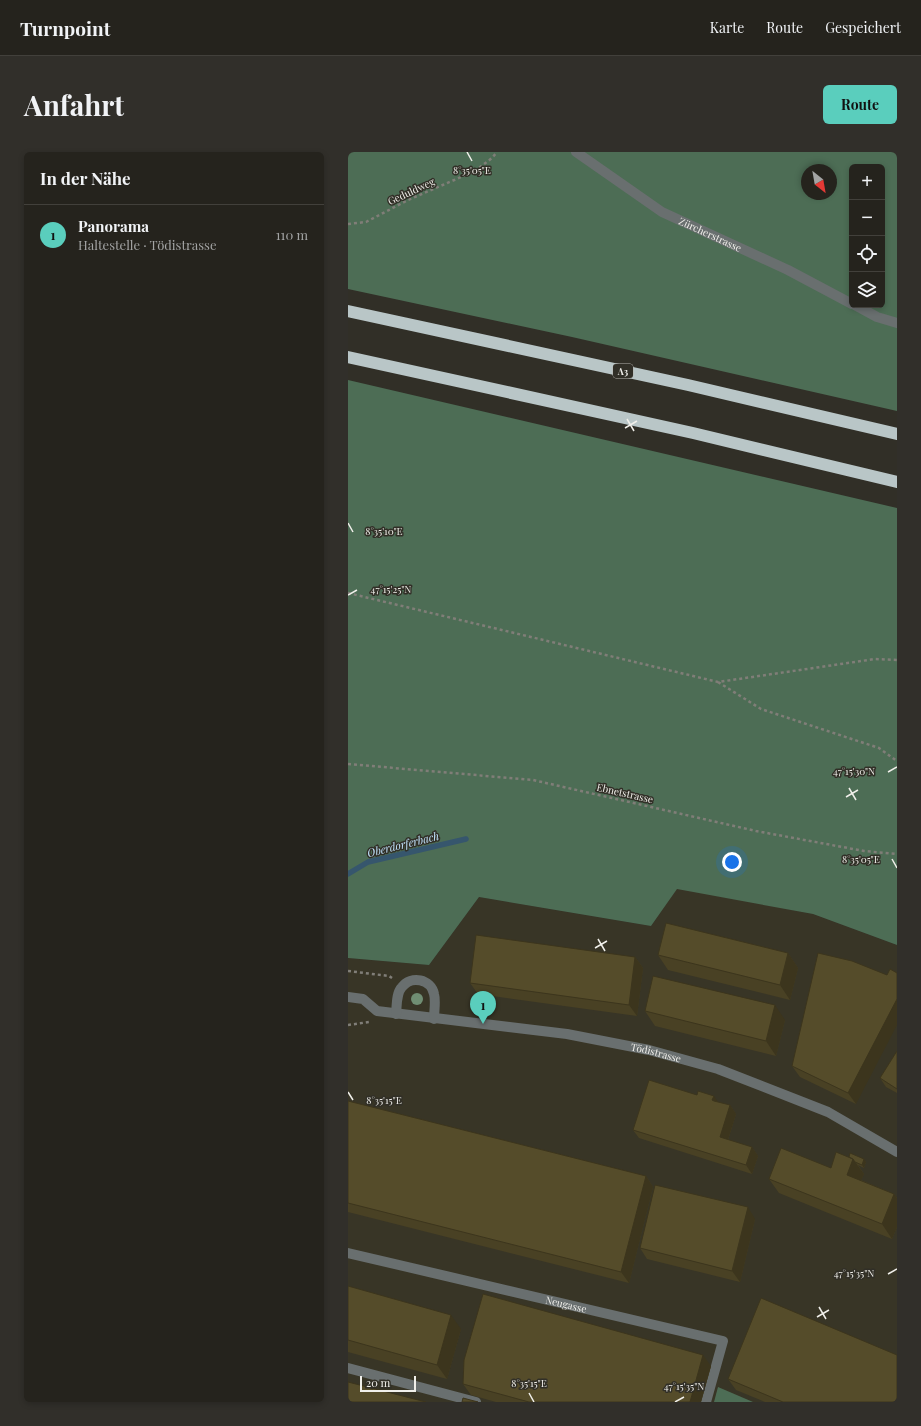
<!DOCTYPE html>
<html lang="de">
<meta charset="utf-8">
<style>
:root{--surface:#25231d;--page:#312f2a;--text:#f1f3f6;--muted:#a3a4a4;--line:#42403b;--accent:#5acebd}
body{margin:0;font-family:"Playfair Display",serif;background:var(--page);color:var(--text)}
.controls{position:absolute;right:12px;top:12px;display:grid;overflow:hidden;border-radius:6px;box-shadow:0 2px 6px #0003}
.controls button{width:36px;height:36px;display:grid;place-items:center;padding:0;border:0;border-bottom:1px solid var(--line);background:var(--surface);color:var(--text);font:20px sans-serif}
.compass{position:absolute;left:453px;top:12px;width:36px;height:36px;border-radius:50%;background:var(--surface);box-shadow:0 2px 6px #0003;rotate:149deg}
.scale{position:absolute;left:12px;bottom:10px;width:56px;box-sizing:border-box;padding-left:4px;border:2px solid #f0efea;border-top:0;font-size:11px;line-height:14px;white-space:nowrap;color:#f0efea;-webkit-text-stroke:3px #312f27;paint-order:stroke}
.you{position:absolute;left:384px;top:710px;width:14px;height:14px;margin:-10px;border:3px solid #fff;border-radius:50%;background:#1a73e8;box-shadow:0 0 0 6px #1a73e833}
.badge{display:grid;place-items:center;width:26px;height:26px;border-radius:50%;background:var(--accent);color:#111;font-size:13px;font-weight:700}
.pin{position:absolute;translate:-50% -33px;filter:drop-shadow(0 1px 2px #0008)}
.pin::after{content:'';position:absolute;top:21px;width:14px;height:12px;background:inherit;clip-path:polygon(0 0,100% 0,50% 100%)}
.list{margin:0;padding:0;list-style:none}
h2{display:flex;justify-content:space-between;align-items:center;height:52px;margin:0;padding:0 16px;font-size:17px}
h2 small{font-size:13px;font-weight:400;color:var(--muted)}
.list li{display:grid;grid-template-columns:26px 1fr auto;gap:12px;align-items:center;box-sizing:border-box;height:60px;padding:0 16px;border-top:1px solid var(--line)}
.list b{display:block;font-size:15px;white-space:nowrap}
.list p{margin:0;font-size:13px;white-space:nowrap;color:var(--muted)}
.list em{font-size:13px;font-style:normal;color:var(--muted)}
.icon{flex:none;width:22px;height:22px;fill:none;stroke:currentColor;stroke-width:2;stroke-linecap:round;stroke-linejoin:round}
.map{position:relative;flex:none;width:549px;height:1250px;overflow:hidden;border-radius:6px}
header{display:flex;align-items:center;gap:24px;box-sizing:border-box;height:56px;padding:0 20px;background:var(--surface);border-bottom:1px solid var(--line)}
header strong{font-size:19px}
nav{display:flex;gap:22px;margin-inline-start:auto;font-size:14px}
.intro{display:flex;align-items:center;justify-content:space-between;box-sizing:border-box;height:96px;padding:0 24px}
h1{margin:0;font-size:28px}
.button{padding:10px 18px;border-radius:6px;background:var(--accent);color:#111;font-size:14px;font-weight:700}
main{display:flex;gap:24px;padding:0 24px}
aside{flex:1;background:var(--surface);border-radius:6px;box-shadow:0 2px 6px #0003}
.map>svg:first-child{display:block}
.built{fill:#383526}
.forest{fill:#4d6d55;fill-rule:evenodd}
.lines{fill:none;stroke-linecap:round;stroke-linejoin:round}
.stream{stroke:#36566d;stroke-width:5.5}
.path{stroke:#807e78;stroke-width:2.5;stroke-dasharray:3 3;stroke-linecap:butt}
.minor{stroke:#696f6f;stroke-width:10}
.highway{stroke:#b9c6c7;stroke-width:12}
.tree{fill:#708e73}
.wall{fill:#494124}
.shaded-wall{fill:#3c351d}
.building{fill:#554c2a;stroke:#3c351d}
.ticks{fill:none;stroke:#f0efea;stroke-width:1.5}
.labels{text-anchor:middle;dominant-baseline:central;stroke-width:3;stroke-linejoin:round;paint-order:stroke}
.shield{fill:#312f27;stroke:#b7b5b0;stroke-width:1}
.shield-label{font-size:9px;font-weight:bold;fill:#f0efea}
.street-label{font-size:10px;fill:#f0efea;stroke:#312f27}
.water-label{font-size:11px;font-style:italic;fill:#c1e3fc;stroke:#312f27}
.ticks-label{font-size:10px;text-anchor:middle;fill:#f0efea;stroke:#312f27;stroke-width:3;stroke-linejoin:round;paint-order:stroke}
</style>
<header>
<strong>Turnpoint</strong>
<nav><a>Karte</a><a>Route</a><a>Gespeichert</a></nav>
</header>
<div class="intro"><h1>Anfahrt</h1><a class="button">Route</a></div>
<main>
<aside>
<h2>In der Nähe<small></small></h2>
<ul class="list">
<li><span class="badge">1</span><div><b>Panorama</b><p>Haltestelle · Tödistrasse</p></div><em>110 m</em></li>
</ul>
</aside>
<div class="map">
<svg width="549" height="1250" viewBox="0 0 549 1250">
<rect width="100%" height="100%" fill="#312f27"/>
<path class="built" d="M329 736 465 762 549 793V1250H0V806L81 813 131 745 303 774Z"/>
<g class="forest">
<path d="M0 0H549V259L224 185 0 137ZM504 15H534V153H504ZM459 18H483V42H459Z"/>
<path d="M0 228 549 356V793L465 762 329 737 303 774 131 745 81 813 0 806Z"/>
<path d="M370 1235 405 1250H366Z"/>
</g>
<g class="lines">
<path class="stream" d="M0 722 20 710 118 687"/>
<g class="path">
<path d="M0 72 18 70 60 48 127 19 144 6 149 0"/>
<path d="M0 441 370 530 527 507 549 508"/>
<path d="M370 530 413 557 531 596 549 609"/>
<path d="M0 612 185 628 408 679 516 699 549 702"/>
<path d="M0 819 41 824 44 826"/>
<path d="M0 873 21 870"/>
</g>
<g class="minor">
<path id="s1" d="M228 0 314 60 440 118 504 152"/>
<path d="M507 153 529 165 549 171"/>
<path id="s2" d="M0 845 15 847 29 859 219 882 301 898 370 917 480 960 549 1000"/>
<path d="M48 862C49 854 48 841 54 835 63 823 83 827 86 842 88 849 86 859 86 867"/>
<path id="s3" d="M0 1101 375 1189 358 1250"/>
<path d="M0 1216 128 1250"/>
</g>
<g class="highway">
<path d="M0 159 340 233 549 282"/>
<path d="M0 205 345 281 549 330"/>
</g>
</g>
<circle class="tree" cx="69" cy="847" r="6"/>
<g class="wall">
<path d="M440 801 450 816 442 848 320 818 310 803Z"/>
<path d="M287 805 295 816 289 864 130 842 122 831Z"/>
<path d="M504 809 508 952 452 925 444 914Z"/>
<path d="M297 859 437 868 428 904 307 874Z"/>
<path d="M549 899V941L538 935 532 926Z"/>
<path d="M0 949 298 1024 305 1035 281 1131 0 1060Z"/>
<path d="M370 950 382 953 388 962 380 988 404 995 410 1004 404 1022 291 986 285 978Z"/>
<path d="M501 1005 516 1007 518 1010 516 1016 510 1013 516 1022 513 1028 546 1042 549 1046V1075L544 1087 431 1041 421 1027 483 1016Z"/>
<path d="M407 1067 392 1130 299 1107 292 1096Z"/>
<path d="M0 1134 113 1177 99 1227 0 1200Z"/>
<path d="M363 1214 353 1250H148L123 1243 115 1232Z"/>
<path d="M380 1227 549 1250H417L388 1238Z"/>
</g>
<g class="shaded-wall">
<path d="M440 801 450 816 442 848 432 833Z"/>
<path d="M287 805 295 816 289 864 281 853Z"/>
<path d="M549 847V873L508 952 500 941Z"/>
<path d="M427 853 437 868 428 904 418 889Z"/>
<path d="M366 944 372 953 364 948Z"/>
<path d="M382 953 388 962 378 994 372 985Z"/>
<path d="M404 995 410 1004 404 1022 398 1013Z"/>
<path d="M505 1007 516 1022 509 1037 499 1023Z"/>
<path d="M516 1007 518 1010 516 1016 514 1013Z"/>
<path d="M298 1024 305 1035 281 1131 273 1120Z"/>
<path d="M546 1042 549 1046V1075L544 1087 534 1072Z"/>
<path d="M400 1055 407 1067 392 1130 384 1119Z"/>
<path d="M103 1163 113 1177 99 1227 89 1213Z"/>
<path d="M355 1203 363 1214 353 1250H342Z"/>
</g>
<g class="building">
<path d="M318 771 440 801 432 833 310 803Z"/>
<path d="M128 783 287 805 281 853 122 831Z"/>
<path d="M470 801 504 809 539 823 542 817 549 821V847L500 941 444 914Z"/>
<path d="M305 824 427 853 418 889 297 859Z"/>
<path d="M549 899V937L532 926Z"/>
<path d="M301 928 349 943 350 939 366 944 364 948 366 949 382 953 372 985 404 995 398 1013 285 978Z"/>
<path d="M0 949 298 1024 273 1120 0 1051Z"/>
<path d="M433 996 483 1016 488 1000 505 1007 499 1023 546 1042 534 1072 421 1027Z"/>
<path d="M502 1001 516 1007 514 1013 507 1010 505 1007 501 1005Z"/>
<path d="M307 1033 400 1055 384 1119 292 1096Z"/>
<path d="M0 1134 103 1163 89 1213 0 1188Z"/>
<path d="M135 1142 355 1203 342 1250H181L115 1232 116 1208Z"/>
<path d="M413 1146 549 1203V1250H435L380 1227Z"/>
<path d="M0 1230 78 1250H0Z"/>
<path d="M115 1246 130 1250H114Z"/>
</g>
<path class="ticks" d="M119 0 124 9M279 267 286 279M277 276 289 269M0 371 5 380M0 443 9 438M540 620 549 615M501 636 508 648M498 645 510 638M544 707 549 716M250 787 257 799M247 796 259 789M0 940 5 948M540 1122 549 1117M471 1155 478 1167M469 1165 481 1158M181 1241 186 1250M327 1250 336 1245"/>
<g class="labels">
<rect class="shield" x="265" y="212" width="20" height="14" rx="3"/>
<g class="shield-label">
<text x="275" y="219">A3</text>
</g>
<g class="street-label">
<text transform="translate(63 39) rotate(-25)">Geduldweg</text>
<text stroke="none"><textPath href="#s1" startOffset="158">Zürcherstrasse</textPath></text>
<text transform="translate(277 641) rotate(13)">Ebnetstrasse</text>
<text stroke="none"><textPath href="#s2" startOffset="316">Tödistrasse</textPath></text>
<text stroke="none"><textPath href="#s3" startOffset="224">Neugasse</textPath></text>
</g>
<g class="water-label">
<text transform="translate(55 692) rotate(-14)">Oberdorferbach</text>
</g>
</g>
<g class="ticks-label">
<text x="124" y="22">8°35'05"E</text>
<text x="36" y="383">8°35'10"E</text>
<text x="43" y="441">47°15'25"N</text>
<text x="506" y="623">47°15'30"N</text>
<text x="513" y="711">8°35'05"E</text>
<text x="36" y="952">8°35'15"E</text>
<text x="506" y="1125">47°15'35"N</text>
<text x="181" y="1235">8°35'15"E</text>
<text x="336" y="1238">47°15'35"N</text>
</g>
</svg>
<div class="controls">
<button>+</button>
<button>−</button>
<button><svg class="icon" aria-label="locate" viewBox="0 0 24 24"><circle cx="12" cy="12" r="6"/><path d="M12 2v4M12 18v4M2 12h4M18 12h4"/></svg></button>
<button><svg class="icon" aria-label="layers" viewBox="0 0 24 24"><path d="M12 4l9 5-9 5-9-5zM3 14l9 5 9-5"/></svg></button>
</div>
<svg class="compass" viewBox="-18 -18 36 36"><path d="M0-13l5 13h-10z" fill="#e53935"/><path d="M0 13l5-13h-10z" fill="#a3a4a4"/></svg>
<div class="scale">20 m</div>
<div class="you"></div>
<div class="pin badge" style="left:135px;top:872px">1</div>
</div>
</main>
